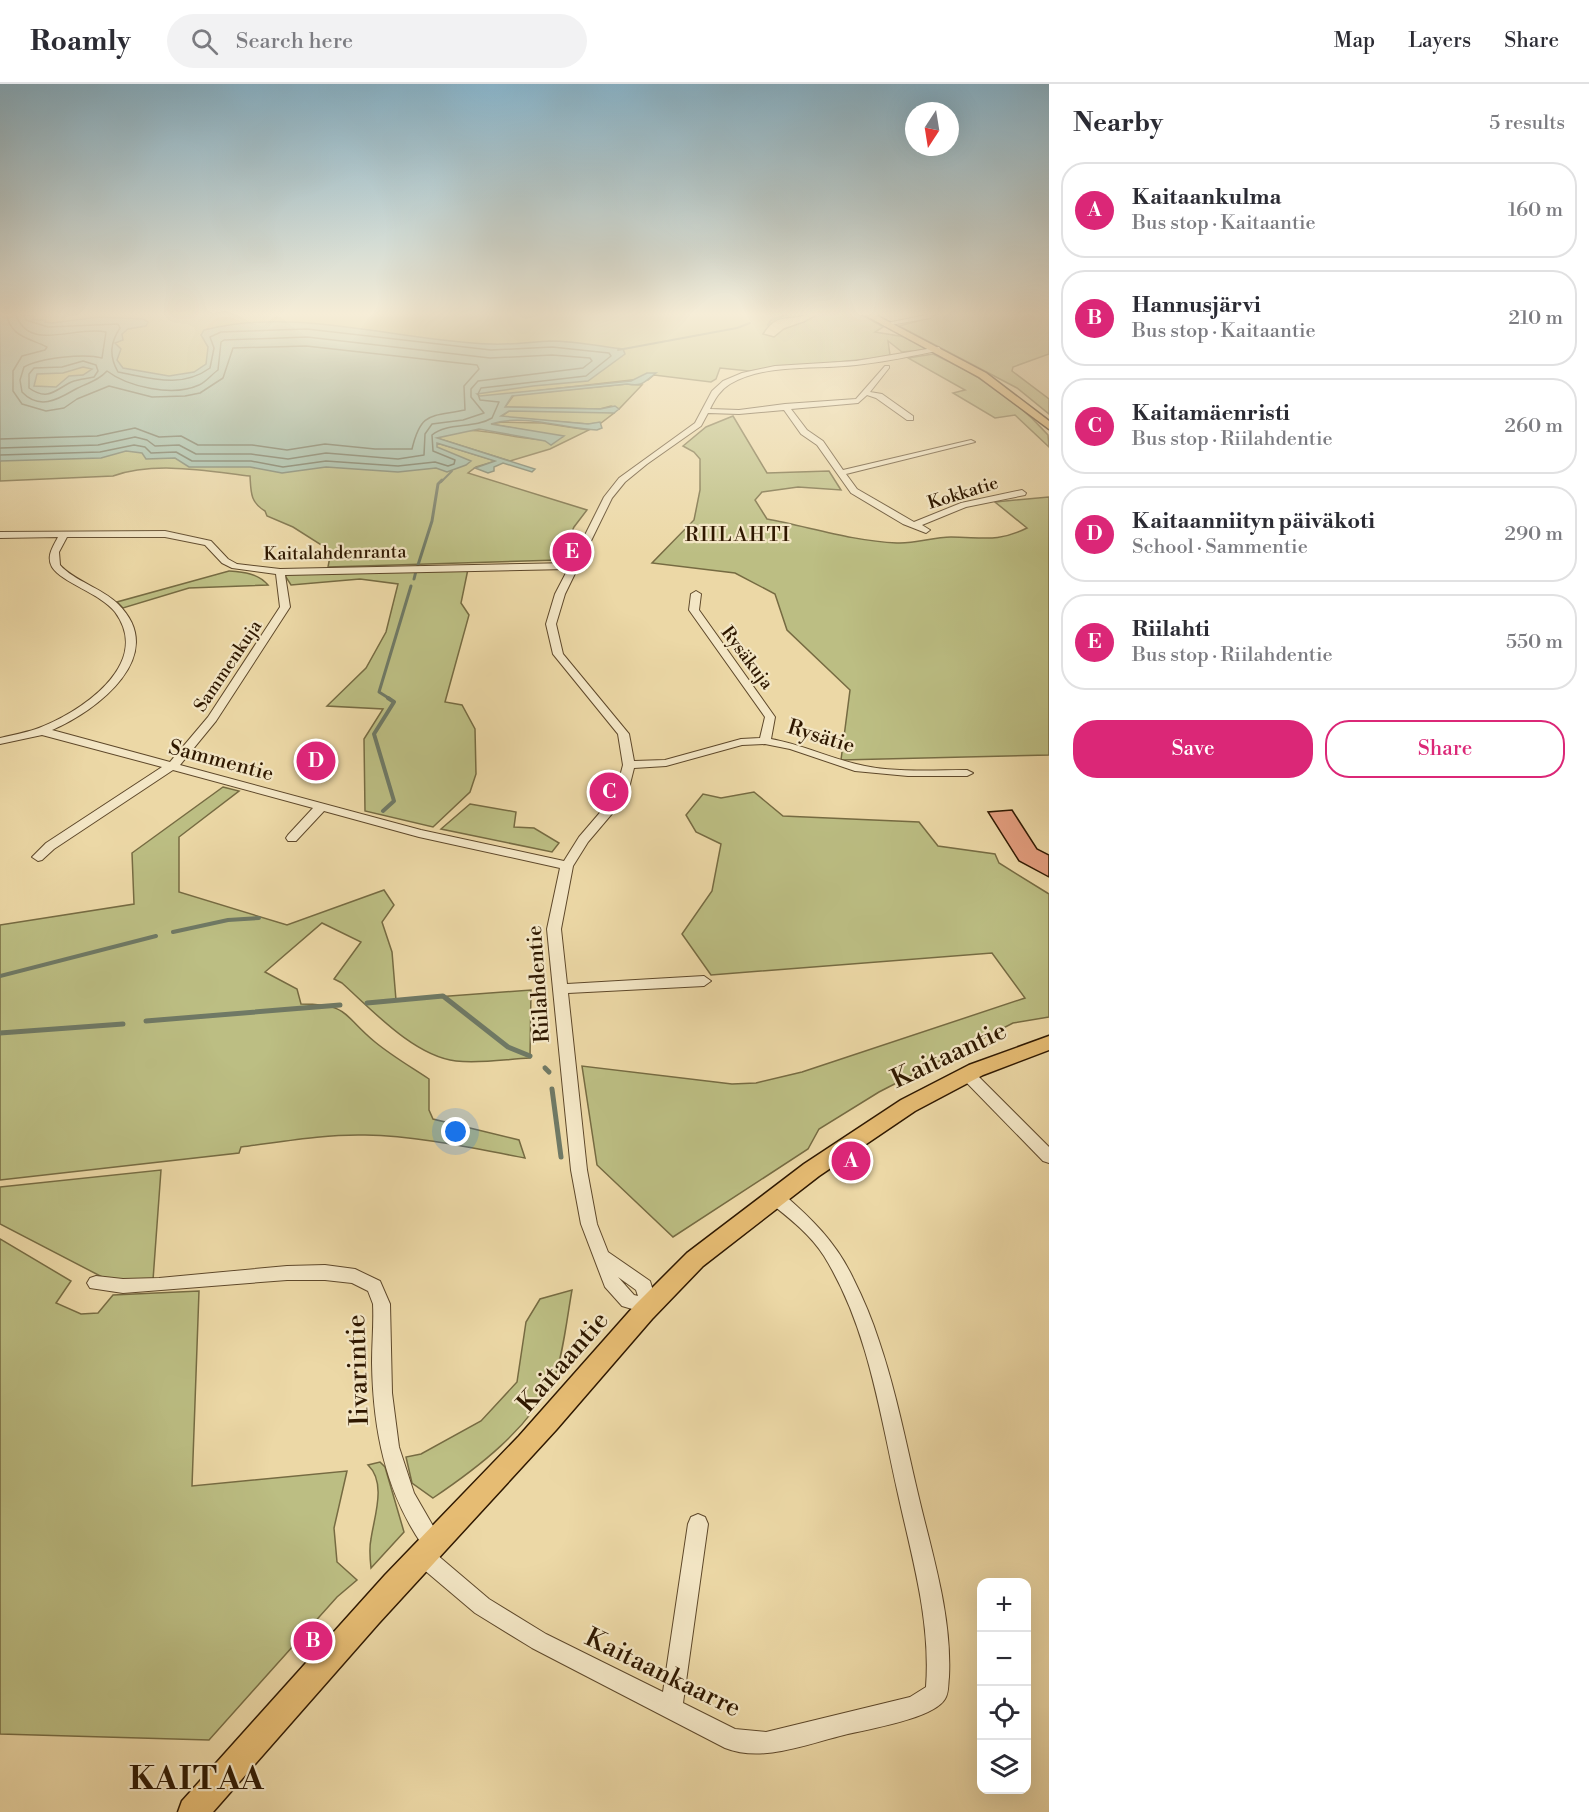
<!DOCTYPE html>
<meta charset="utf-8">
<style>
:root{--surface:#fff;--page:#f2f2f3;--text:#2b2b33;--muted:#7c7c81;--line:#e1e1e2;--accent:#db2777}
body{margin:0;font-family:"Libre Bodoni",serif;background:var(--page);color:var(--text)}
.controls{position:absolute;right:18px;bottom:18px;display:grid;overflow:hidden;border-radius:12px;box-shadow:0 6px 24px #0002}
.controls button{width:54px;height:54px;display:grid;place-items:center;padding:0;border:0;border-bottom:2px solid var(--line);background:var(--surface);color:var(--text);font:30px sans-serif}
.compass{position:absolute;left:905px;top:18px;width:54px;height:54px;border-radius:50%;background:var(--surface);box-shadow:0 6px 24px #0002;rotate:192deg}
.you{position:absolute;left:456px;top:1048px;width:21px;height:21px;margin:-15px;border:4px solid #fff;border-radius:50%;background:#1a73e8;box-shadow:0 0 0 9px #1a73e833}
.badge{display:grid;place-items:center;width:39px;height:39px;border-radius:50%;background:var(--accent);color:#fff;font-size:20px;font-weight:700}
.pin{position:absolute;translate:-50% -50%;border:3px solid #fff;box-shadow:0 2px 6px #0006}
.list{margin:0;padding:0;list-style:none}
h2{display:flex;justify-content:space-between;align-items:center;height:78px;margin:0;padding:0 24px;font-size:26px}
h2 small{font-size:20px;font-weight:400;color:var(--muted)}
.list li{display:grid;grid-template-columns:39px 1fr auto;gap:18px;align-items:center;box-sizing:border-box;height:96px;margin:0 12px 12px;padding:0 12px;border:2px solid var(--line);border-radius:24px}
.list b{display:block;font-size:22px;white-space:nowrap}
.list p{margin:0;font-size:20px;white-space:nowrap;color:var(--muted)}
.list em{font-size:20px;font-style:normal;color:var(--muted)}
.actions{display:flex;gap:12px;padding:18px 24px}
.actions a{flex:1;padding:14px 0;border:2px solid var(--accent);border-radius:24px;text-align:center;font-size:21px;color:var(--accent)}
.actions .main{background:var(--accent);color:#fff}
.icon{flex:none;width:33px;height:33px;fill:none;stroke:currentColor;stroke-width:2;stroke-linecap:round;stroke-linejoin:round}
.map{position:relative;flex:none;width:1049px;height:1728px;overflow:hidden}
header{display:flex;align-items:center;gap:36px;box-sizing:border-box;height:84px;padding:0 30px;background:var(--surface);border-bottom:2px solid var(--line)}
header strong{font-size:28px}
nav{display:flex;gap:33px;margin-inline-start:auto;font-size:21px}
.search{width:420px;height:54px;background:var(--page);display:flex;align-items:center;gap:15px;box-sizing:border-box;padding:0 21px;border-radius:33px;color:var(--muted);font-size:22px}
main{display:flex}
aside{flex:1;background:var(--surface)}
.map>svg:first-child{display:block}
.green{fill:#bcbe83;stroke:#766b42;stroke-width:1.5}
.water{fill:#99baa8;stroke:#6f7965;stroke-width:1.5;fill-rule:evenodd}
.lines{fill:none;stroke-linecap:round;stroke-linejoin:round}
.shore{stroke:#646954;stroke-width:1.5}
.stream-far3{stroke:#6f7965;stroke-width:2}
.stream-far2{stroke:#6f7965;stroke-width:3}
.stream-far1{stroke:#6f7965;stroke-width:4}
.stream{stroke:#6f7965;stroke-width:5}
.building{fill:#e59e7f;stroke:#2f1800;stroke-width:1.5}
.minor-casing{stroke:#5e482a;stroke-width:2}
.major-casing{stroke:#2f1800;stroke-width:3}
.minor{fill:#f3e6c5;fill-rule:evenodd}
.major{fill:#e6bc73;fill-rule:evenodd}
.labels{text-anchor:middle;dominant-baseline:central;stroke-width:4.5;stroke-linejoin:round;paint-order:stroke}
.far-street-label{font-size:18px;fill:#2f1800;stroke:#f3e6c5}
.far-quarter-label{font-size:20px;letter-spacing:1.5px;fill:#2f1800;stroke:#f3e6c5}
.street-label{font-size:21px;fill:#2f1800;stroke:#f3e6c5}
.near-street-label{font-size:26px;fill:#2f1800;stroke:#f3e6c5}
.near-district-label{font-size:33px;font-weight:bold;letter-spacing:1.5px;fill:#2f1800;stroke:#f3e6c5}
</style>
<header>
<strong>Roamly</strong>
<div class="search"><svg class="icon" aria-label="search" viewBox="0 0 24 24"><circle cx="10" cy="10" r="6"/><path d="M15 15l6 6"/></svg>Search here</div>
<nav><a>Map</a><a>Layers</a><a>Share</a></nav>
</header>
<main>
<div class="map">
<svg width="1049" height="1728" viewBox="0 0 1049 1728">
<rect width="100%" height="100%" fill="#ecd8a6"/>
<filter id="stains"><feTurbulence type="fractalNoise" baseFrequency=".00333" numOctaves="4"/><feColorMatrix values="0 0 0 0 .2 0 0 0 0 .09 0 0 0 0 .02 0 0 0 .5 -.17"/></filter>
<radialGradient id="worn" r=".72"><stop offset=".6" stop-color="#630" stop-opacity="0"/><stop offset="1" stop-color="#630" stop-opacity=".3"/></radialGradient>
<g class="green">
<path d="M0 228H813C791 239 778 225 763 250L774 253 784 245 804 238 822 228H857L883 243 875 248 906 253 924 261V266L902 268 888 257 890 271 877 274 749 287 720 284 716 295 711 298 654 291 648 296 640 295 507 310 497 325 43 318 0 251Z"/>
<path d="M936 228H1049V270L1013 283 1012 287 1049 315V330L1017 304 899 242 933 233Z"/>
<path d="M933 270C980 292 1013 312 1048 351L1049 363 1015 331 995 334 953 309 965 306 908 274Z"/>
<path d="M627 300 642 301 619 325 611 322 600 325 505 323 514 311Z"/>
<path d="M509 327H606L614 329 601 339 588 340 501 333Z"/>
<path d="M733 332 767 389 829 387 841 406 798 403 762 408 755 416 767 435C810 443 852 457 897 459 915 460 933 453 951 453 982 453 997 459 1027 444L995 418 1049 413V671L841 676 850 606 787 546 775 510 735 489 652 479 694 436 700 406V375L694 368 683 362 706 343Z"/>
<path d="M502 338 542 339 589 346 550 365 510 377 437 354C477 333 522 364 563 353L491 340Z"/>
<path d="M64 342 401 348 496 377 476 383 468 389 587 426 574 443 559 476 328 483 331 467 293 443 267 432 265 427C250 418 251 408 250 392 207 387 155 377 113 392L0 397V377Z"/>
<path d="M468 485 461 519 469 531 445 618 462 621 475 645 476 690 470 708 433 743 365 727 364 655 383 625 327 622 366 584 386 548 398 500 360 495 291 501 284 490Z"/>
<path d="M229 487C243 488 258 489 268 501L189 504 123 524 117 518Z"/>
<path d="M223 703 239 707 179 753V808L287 841 384 806 394 821 382 838 392 868 396 916 531 906 530 974C507 975 480 980 456 977 414 972 372 926 342 899L334 895 361 858 322 839 265 888 297 905 301 920C350 920 342 931 375 958 392 972 411 983 429 995V1026L433 1035 519 1056 525 1074C472 1064 419 1052 365 1051 324 1050 281 1058 241 1063L239 1069 0 1096V841L134 820 132 769Z"/>
<path d="M754 708 783 732 919 738 938 762 995 770 999 779 1049 810V933L1013 939 879 1008 819 1045 808 1065 673 1153 597 1081 582 982 732 1000 756 999 802 988 1025 914 992 869 711 891 682 850 712 807 721 760 696 748 686 731 703 710 721 714Z"/>
<path d="M470 720 516 728 514 743 534 744 559 759 552 768 441 745Z"/>
<path d="M161 1086 153 1196H108L0 1140V1103Z"/>
<path d="M0 1155 71 1197 56 1219 81 1230 98 1229 113 1211 199 1207 192 1402 347 1387 334 1444 337 1478 357 1496 337 1513 209 1656 0 1650Z"/>
<path d="M572 1206C568 1227 562 1280 553 1296 527 1346 479 1383 433 1414L412 1399 406 1373 421 1370 481 1337 517 1298 526 1238 540 1215Z"/>
<path d="M380 1378 385 1383 404 1448 371 1484C370 1475 369 1464 371 1455 374 1433 387 1399 368 1381Z"/>
</g>
<path class="water" d="M0 228H21L17 230 35 232 32 236H46L45 238 52 239 99 233 143 235 148 238 146 242 128 245 122 250 123 256 115 259 121 265 117 276 123 284 169 292 194 288 206 280 208 263 201 251 204 246C299 222 396 257 491 260 510 261 530 258 550 257 574 257 599 262 623 265L625 270 588 297 533 302 477 310 480 312 631 297 647 289H656C644 298 643 303 627 300L512 312 505 323 600 325 615 322 619 325 614 329 509 327 501 332 588 340 600 338 602 344 597 346C564 345 524 329 491 340L564 352 551 361 545 357 479 345 437 354 535 385 532 388 503 379 494 383V387L488 389 475 384 495 377 437 359V363L471 377 466 381 447 388 436 384 398 388 326 383 282 389 250 383H189L175 374 146 375 142 369 126 367 101 374 0 377ZM83 283 92 285 83 291 69 292 56 303 34 302 37 290 63 289Z"/>
<g class="lines">
<g class="shore">
<path d="M83 277 96 281 98 287 94 293C88 294 81 295 74 297 57 303 50 319 29 304V290L34 284 62 283Z"/>
<path d="M0 355 97 352 135 344 159 353 181 352 198 361H252L287 366 325 360 375 365H412C421 327 431 333 465 326L464 302 479 285 477 281 306 262 233 264 223 294 200 309 185 312 152 313 109 302 77 315 64 324 46 327 22 320 13 307V287L22 272 45 266 47 263C27 253 10 253 6 228"/>
<path d="M0 364 98 361 135 353 147 356 155 362 179 361 196 370H251L288 375 326 369 398 375 424 371 425 350 432 340 463 336 484 329 471 313V305L478 297 583 284 592 277 590 274 552 271 490 274 307 253 224 256 221 258 218 286C212 290 206 298 199 301 173 313 128 303 107 287 97 298 86 299 74 306 57 316 39 326 22 308L20 296 24 283C40 274 85 269 102 274L106 248C74 241 27 270 15 228"/>
<path d="M0 371 100 368 134 361 145 363 151 369 176 368 192 377H251L283 383 326 377 398 382 435 378 448 382 454 380 455 376 433 367 432 351C447 338 474 345 492 334L499 318 480 316 478 310 481 304 586 292 611 272 609 269 552 263 491 266 307 245 221 248 210 253 214 264 210 284C181 305 151 294 118 288 109 272 110 259 120 244L118 240 48 243 26 236 22 228"/>
</g>
<g class="stream-far3">
<path d="M768 241 771 236 795 228"/>
<path d="M618 266 737 244 750 239"/>
<path d="M441 398 452 387"/>
</g>
<g class="stream-far2">
<path d="M418 481 432 437 438 400 442 396"/>
<path d="M414 495 416 487"/>
<path d="M390 615 379 608 411 502"/>
</g>
<g class="stream-far1">
<path d="M383 727 394 717 374 650 394 618 388 614"/>
<path d="M173 848 228 836 259 834"/>
<path d="M0 892 156 852"/>
</g>
<g class="stream">
<path d="M367 919 443 912 508 963 530 972"/>
<path d="M146 937 340 921"/>
<path d="M0 949 123 940"/>
<path d="M545 984 549 988"/>
<path d="M552 1005 561 1073"/>
</g>
</g>
<path class="building" d="M1012 726 1037 765 1049 771V793L1019 777 988 728Z"/>
<g class="lines">
<g class="minor-casing">
<g id="minor">
<path d="M928 228H934L930 234 885 242 882 240 926 231Z"/>
<path d="M939 263 941 266C913 272 884 278 856 281 815 286 766 279 730 300 720 306 715 315 710 325L739 326 785 320 856 315 885 282H889V284L870 308 882 310 913 332V336H907L876 314 867 311 858 319 791 325 807 346 823 357 843 386 971 356 975 358 846 390 857 405 914 438 961 419 1022 406 1026 409 1025 411 966 423 922 441 930 446 926 449 903 440 851 409 817 361 801 350 784 326 739 330 708 329 701 342 647 380 625 398 612 414 565 510 556 540 563 570 629 650 634 677 665 676 741 655 760 654 765 633 689 526 691 510 696 507 701 510 699 526 775 633 771 655C800 660 827 673 856 680 890 689 932 686 967 686L973 689 967 692H908L855 687 790 665 765 660 742 661 666 682 634 684 627 712 588 758 573 782 561 845 567 900 704 892 711 897 704 902 568 909 587 1086 597 1140 608 1168 650 1197 658 1223 655 1228 649 1230 622 1222 605 1203 581 1140 571 1086 547 845 560 784 419 753 324 727 296 757H288L286 754 288 751 313 724 173 686 54 765 42 776 38 777 32 773 46 759 162 683 42 651 0 660V654C12 651 24 649 36 645 78 630 154 581 115 528 100 509 62 499 52 483 46 472 53 463 58 453L0 454V448L165 447 211 457 228 475 237 480 280 485 571 479 604 413 619 394 695 339 712 307 723 297 742 289 775 282 856 277ZM67 453H165L205 461 222 479 232 484 276 490 280 523 208 633 170 678 52 646C97 627 170 571 118 520 102 504 74 497 60 481L59 468ZM568 485 555 510 546 540 553 570 618 650 623 681 615 711 579 753 564 777 421 746 180 681 216 637 290 523 285 491ZM618 1193 636 1206 638 1212 634 1211Z"/>
<path d="M968 986 973 987 1049 1063V1079L1043 1077 963 995 961 991 963 987Z"/>
<path d="M775 1107 781 1108C811 1134 836 1158 853 1194 863 1214 872 1235 879 1257 896 1307 906 1359 918 1410 932 1470 952 1531 949 1593 948 1600 949 1609 945 1615 933 1635 868 1645 844 1651 807 1660 762 1679 725 1664L532 1564 475 1529 416 1479 413 1472 416 1465 423 1462C385 1407 373 1345 372 1279 372 1259 374 1239 373 1220L368 1207 352 1199 325 1196H287L123 1209 90 1204 87 1199 90 1194 96 1192 123 1195 159 1194 287 1182 325 1181 355 1185 380 1197 390 1220 392 1309 399 1363 414 1409 444 1461 441 1468 436 1470 489 1515 546 1550 663 1608 688 1440 691 1433 698 1430 705 1433 708 1440 683 1619 735 1645 766 1648 910 1613 926 1603C931 1537 912 1474 898 1410 880 1330 868 1243 824 1172 810 1150 789 1134 769 1118L767 1113 769 1108Z"/>
</g>
</g>
<g class="major-casing">
<g id="major">
<path d="M859 228H870L986 289 1049 337V345L979 293Z"/>
<path d="M1049 952V966L983 991 915 1027 819 1092 703 1182 652 1235 556 1346 379 1539 213 1728H178L182 1717 385 1491 519 1352 635 1221 687 1169 804 1080 901 1016 969 981Z"/>
</g>
</g>
<use href="#minor" class="minor"/>
<use href="#major" class="major"/>
</g>
<linearGradient id="sky" x2="0" y2="1"><stop stop-color="#88b6ce"/><stop offset="0.49" stop-color="#f6edd7"/><stop offset="1" stop-color="#f6edd7" stop-opacity="0"/></linearGradient>
<rect width="1049" height="470" fill="url(#sky)"/>
<g class="labels">
<g class="far-street-label">
<text transform="translate(963 409) rotate(-17)">Kokkatie</text>
<text transform="translate(335 469) rotate(-1)">Kaitalahdenranta</text>
<text transform="translate(747 574) rotate(53)">Rysäkuja</text>
<text transform="translate(228 582) rotate(-56)">Sammenkuja</text>
</g>
<g class="far-quarter-label">
<text x="738" y="451">RIILAHTI</text>
</g>
<g class="street-label">
<text transform="translate(821 653) rotate(17)">Rysätie</text>
<text transform="translate(221 677) rotate(15)">Sammentie</text>
<text transform="translate(539 900) rotate(-94)">Riilahdentie</text>
</g>
<g class="near-street-label">
<text transform="translate(949 971) rotate(-25)">Kaitaantie</text>
<text transform="translate(563 1278) rotate(-49)">Kaitaantie</text>
<text transform="translate(358 1286) rotate(-92)">Iivarintie</text>
<text transform="translate(663 1589) rotate(26)">Kaitaankaarre</text>
</g>
<g class="near-district-label">
<text x="197" y="1695">KAITAA</text>
</g>
</g>
<rect width="100%" height="100%" filter="url(#stains)"/>
<rect width="100%" height="100%" fill="url(#worn)"/>
</svg>
<div class="controls">
<button>+</button>
<button>−</button>
<button><svg class="icon" aria-label="locate" viewBox="0 0 24 24"><circle cx="12" cy="12" r="6"/><path d="M12 2v4M12 18v4M2 12h4M18 12h4"/></svg></button>
<button><svg class="icon" aria-label="layers" viewBox="0 0 24 24"><path d="M12 4l9 5-9 5-9-5zM3 14l9 5 9-5"/></svg></button>
</div>
<svg class="compass" viewBox="-18 -18 36 36"><path d="M0-13l5 13h-10z" fill="#e53935"/><path d="M0 13l5-13h-10z" fill="#7c7c81"/></svg>
<div class="you"></div>
<div class="pin badge" style="left:851px;top:1077px">A</div>
<div class="pin badge" style="left:313px;top:1557px">B</div>
<div class="pin badge" style="left:609px;top:708px">C</div>
<div class="pin badge" style="left:316px;top:677px">D</div>
<div class="pin badge" style="left:572px;top:468px">E</div>
</div>
<aside>
<h2>Nearby<small>5 results</small></h2>
<ul class="list">
<li><span class="badge">A</span><div><b>Kaitaankulma</b><p>Bus stop · Kaitaantie</p></div><em>160 m</em></li>
<li><span class="badge">B</span><div><b>Hannusjärvi</b><p>Bus stop · Kaitaantie</p></div><em>210 m</em></li>
<li><span class="badge">C</span><div><b>Kaitamäenristi</b><p>Bus stop · Riilahdentie</p></div><em>260 m</em></li>
<li><span class="badge">D</span><div><b>Kaitaanniityn päiväkoti</b><p>School · Sammentie</p></div><em>290 m</em></li>
<li><span class="badge">E</span><div><b>Riilahti</b><p>Bus stop · Riilahdentie</p></div><em>550 m</em></li>
</ul>
<div class="actions"><a class="main">Save</a><a>Share</a></div>
</aside>
</main>
